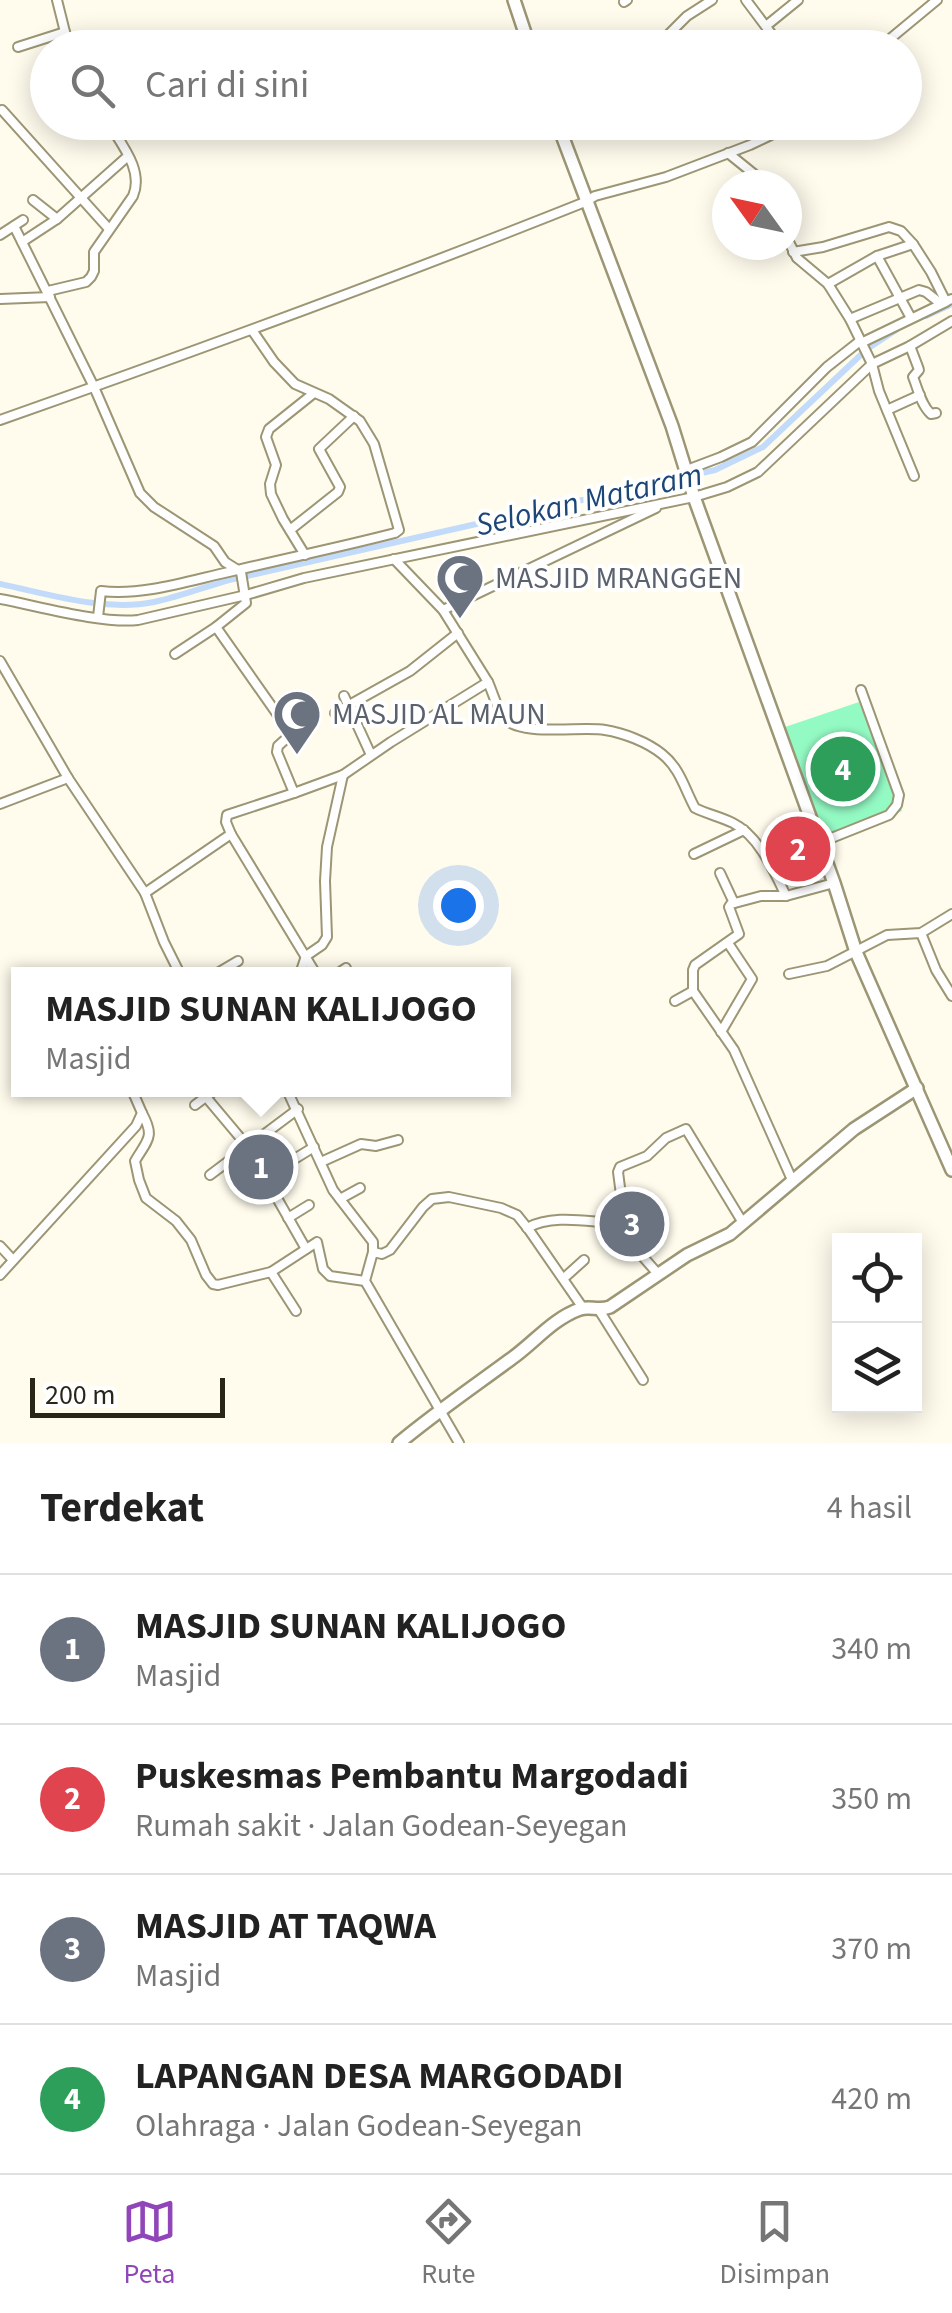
<!DOCTYPE html>
<html lang="id">
<meta charset="utf-8">
<style>
:root{--surface:#fff;--page:#f6f6f6;--text:#222;--muted:#767676;--line:#e0e0e0;--accent:#9046b8}
body{margin:0;font-family:"Source Sans 3",sans-serif;background:var(--page);color:var(--text)}
.controls{position:absolute;right:30px;bottom:30px;display:grid;overflow:hidden;border-radius:0px;box-shadow:0 5px 25px #0003}
.controls button{width:90px;height:90px;display:grid;place-items:center;padding:0;border:0;border-bottom:2px solid var(--line);background:var(--surface);color:var(--text);font:50px sans-serif}
.compass{position:absolute;left:712px;top:170px;width:90px;height:90px;border-radius:50%;background:var(--surface);box-shadow:0 5px 25px #0003;rotate:303deg}
.scale{position:absolute;left:30px;bottom:25px;width:195px;box-sizing:border-box;padding-left:10px;border:5px solid #292618;border-top:0;font-size:28px;line-height:35px;white-space:nowrap;color:#292618;-webkit-text-stroke:8px #fff;paint-order:stroke}
.you{position:absolute;left:458px;top:905px;width:35px;height:35px;margin:-25px;border:8px solid #fff;border-radius:50%;background:#1a73e8;box-shadow:0 0 0 15px #1a73e833}
.badge{display:grid;place-items:center;width:65px;height:65px;border-radius:50%;background:var(--accent);color:#fff;font-size:32px;font-weight:700}
.pin{position:absolute;translate:-50% -50%;border:5px solid #fff;box-shadow:0 2px 10px #0006}
.popup{position:absolute;left:11px;top:967px;width:500px;height:130px;box-sizing:border-box;display:grid;place-content:center;border-radius:0px;background:var(--surface);filter:drop-shadow(0 2px 8px #0005);font-size:32px;white-space:nowrap;color:var(--muted)}
.popup b{font-size:38px;color:var(--text)}
.popup::after{content:'';position:absolute;left:50%;top:100%;margin-left:-20px;border:20px solid transparent;border-top-color:var(--surface)}
.list{margin:0;padding:0;list-style:none}
h2{display:flex;justify-content:space-between;align-items:center;height:130px;margin:0;padding:0 40px;font-size:42px}
h2 small{font-size:32px;font-weight:400;color:var(--muted)}
.list li{display:grid;grid-template-columns:65px 1fr auto;gap:30px;align-items:center;box-sizing:border-box;height:150px;padding:0 40px;border-top:2px solid var(--line)}
.list b{display:block;font-size:38px;white-space:nowrap}
.list p{margin:0;font-size:32px;white-space:nowrap;color:var(--muted)}
.list em{font-size:32px;font-style:normal;color:var(--muted)}
.icon{flex:none;width:55px;height:55px;fill:none;stroke:currentColor;stroke-width:2;stroke-linecap:round;stroke-linejoin:round}
.map{position:relative;flex:none;width:952px;height:1443px;overflow:hidden}
.search{position:absolute;background:var(--surface);box-shadow:0 5px 25px #0003;left:30px;right:30px;top:30px;height:110px;display:flex;align-items:center;gap:25px;box-sizing:border-box;padding:0 35px;border-radius:55px;color:var(--muted);font-size:38px}
.sheet{height:730px;background:var(--surface)}
nav{display:flex;justify-content:space-around;align-items:center;box-sizing:border-box;height:140px;border-top:2px solid var(--line);background:var(--surface);font-size:28px;color:var(--muted)}
nav a{display:grid;justify-items:center;gap:5px}
nav .on{color:var(--accent)}
.map>svg:first-child{display:block}
.green{fill:#94fac4}
.lines{fill:none;stroke-linecap:round;stroke-linejoin:round}
.canal{stroke:#c2dbfb;stroke-width:6}
.street-casing{stroke:#9c9674;stroke-width:12}
.secondary-casing{stroke:#9c9674;stroke-width:16}
.street{stroke:#fff;stroke-width:8}
.secondary{stroke:#fff;stroke-width:11}
.labels{text-anchor:middle;dominant-baseline:central;stroke-width:8;stroke-linejoin:round;paint-order:stroke}
.worship-label{font-size:30px;fill:#5b616d;stroke:#fff;text-anchor:start}
.water-label{font-size:32px;font-style:italic;fill:#1c4677;stroke:#fff}
</style>
<div class="map">
<svg width="952" height="1443" viewBox="0 0 952 1443">
<rect width="100%" height="100%" fill="#fffcee"/>
<path class="green" d="M859 702 902 811 827 841 785 727Z"/>
<g class="lines">
<g class="canal">
<path d="M926 316 952 304"/>
<path d="M0 584C49 594 104 612 154 602 179 597 204 587 229 580L715 470 763 447 867 349 896 330"/>
</g>
<g class="street-casing">
<g id="street">
<path d="M57 0 69 48"/>
<path d="M746 0 782 48"/>
<path d="M624 2 627 0"/>
<path d="M766 26 798 0"/>
<path d="M666 37 687 16 712 0"/>
<path d="M18 47 65 32"/>
<path d="M879 48 937 0"/>
<path d="M2 110 109 229"/>
<path d="M728 153 754 174 763 185"/>
<path d="M33 200 57 219 128 156"/>
<path d="M14 226 94 387 140 493 154 507 214 546 225 562 241 572 246 603 216 627 289 731 288 737 278 746 277 752 294 793 343 775 391 742 488 682 443 610 394 559"/>
<path d="M0 235 23 220"/>
<path d="M787 238 797 258 828 284 850 319 872 364 879 391 914 476"/>
<path d="M22 242 57 219"/>
<path d="M793 252 823 247 889 227 901 231 913 244 877 256 828 284"/>
<path d="M877 256 911 318"/>
<path d="M48 291 86 282 91 277 94 271V252L133 196C144 170 121 144 108 122"/>
<path d="M0 299 50 297"/>
<path d="M850 319 919 290 926 292 940 303 952 299"/>
<path d="M861 343 946 302 931 272 913 244"/>
<path d="M910 346 918 367 919 370 913 377C918 389 921 405 931 414L936 413"/>
<path d="M887 410 920 395"/>
<path d="M0 420C196 351 392 279 585 202L595 196 666 177 750 145 771 135 789 122"/>
<path d="M684 471 721 457 752 442 827 367 860 341"/>
<path d="M290 530 338 492 340 487 319 449 354 416"/>
<path d="M305 555 283 519 271 494 270 484 276 465 266 437 269 429 314 393"/>
<path d="M0 599C38 606 101 624 138 620L246 595 304 578 694 497 727 487 758 472 872 364 910 346 952 321"/>
<path d="M443 610 656 508"/>
<path d="M98 617 101 591C145 596 191 580 233 571 287 558 341 547 395 533L399 530 374 444 360 421 329 399 295 384 274 362 252 330"/>
<path d="M175 654 216 627"/>
<path d="M0 661 68 778 145 893 164 942 180 974"/>
<path d="M488 682C493 693 497 709 504 718 520 737 582 726 605 730 624 733 647 742 662 754 680 768 685 790 695 808 707 814 721 817 733 823 759 836 774 871 786 896"/>
<path d="M344 696 371 755"/>
<path d="M335 713 410 671 458 633"/>
<path d="M0 804 68 778"/>
<path d="M231 834 316 974"/>
<path d="M819 843 889 815 897 805 899 795 861 690"/>
<path d="M694 854 744 830"/>
<path d="M720 873 734 903"/>
<path d="M145 893 231 834 226 822 227 815 294 793"/>
<path d="M921 933 936 970 952 996"/>
<path d="M216 974 238 961"/>
<path d="M300 974 306 956 322 945 327 937 325 881 327 847 343 775"/>
<path d="M337 974 346 968"/>
<path d="M789 974 827 966 887 935 921 933 952 914"/>
<path d="M675 1001 693 991"/>
<path d="M721 1032 752 979 728 943"/>
<path d="M287 1090 333 1190 373 1242V1252L365 1281 459 1443"/>
<path d="M206 1097 248 1147"/>
<path d="M195 1105 215 1090"/>
<path d="M142 1113C155 1137 148 1139 135 1161L139 1180 146 1198 176 1221 191 1240 206 1275 213 1284 218 1285 271 1272 317 1242 323 1269 330 1276 365 1281"/>
<path d="M321 1162 361 1144 376 1146 398 1140"/>
<path d="M210 1175 298 1109"/>
<path d="M793 1182 734 1050 693 991V970L695 965 739 934 729 907 731 904 761 896H786L834 883"/>
<path d="M340 1199 360 1188"/>
<path d="M608 1217 658 1274"/>
<path d="M288 1218 309 1205"/>
<path d="M527 1228C549 1216 578 1220 602 1222L608 1217 606 1211 621 1195 618 1172 620 1167 647 1156 666 1138 686 1129 743 1223"/>
<path d="M0 1246 13 1260"/>
<path d="M306 1249 265 1177 314 1147"/>
<path d="M373 1252 382 1254 390 1250 423 1207 432 1199 449 1197 501 1208 517 1215 529 1230 583 1308"/>
<path d="M271 1272 296 1311"/>
<path d="M0 1275 136 1126 142 1113 132 1090"/>
<path d="M564 1278 584 1260"/>
<path d="M599 1310 643 1380"/>
</g>
</g>
<g class="secondary-casing">
<g id="secondary">
<path d="M514 0 530 48"/>
<path d="M557 122 672 426 694 497 834 883 856 952 952 1170"/>
<path d="M399 1443C435 1413 473 1387 511 1359 534 1343 552 1319 580 1309 590 1306 599 1311 610 1307L687 1255 730 1234 854 1129 917 1088"/>
</g>
</g>
<use href="#street" class="street"/>
<use href="#secondary" class="secondary"/>
</g>
<defs>
<g id="mosque-pin" transform="scale(2.5)"><path d="M0 17L-7.5 6A9.5 9.5 0 1 1 7.5 6Z" fill="#6b7280" stroke="#fff"/><path d="M3.5-4.9A6 6 0 1 0 3.5 4.9A5 5 0 1 1 3.5-4.9Z" fill="#fff"/></g>
</defs>
<g fill-rule="evenodd">
<use href="#mosque-pin" x="460" y="578"/>
<use href="#mosque-pin" x="297" y="714"/>
</g>
<g class="labels">
<g class="worship-label">
<text x="495" y="578">MASJID MRANGGEN</text>
<text x="332" y="714">MASJID AL MAUN</text>
</g>
<g class="water-label">
<text transform="translate(589 500) rotate(-13)">Selokan Mataram</text>
</g>
</g>
</svg>
<div class="controls">
<button><svg class="icon" aria-label="locate" viewBox="0 0 24 24"><circle cx="12" cy="12" r="6"/><path d="M12 2v4M12 18v4M2 12h4M18 12h4"/></svg></button>
<button><svg class="icon" aria-label="layers" viewBox="0 0 24 24"><path d="M12 4l9 5-9 5-9-5zM3 14l9 5 9-5"/></svg></button>
</div>
<svg class="compass" viewBox="-18 -18 36 36"><path d="M0-13l5 13h-10z" fill="#e53935"/><path d="M0 13l5-13h-10z" fill="#767676"/></svg>
<div class="scale">200 m</div>
<div class="you"></div>
<div class="pin badge" style="left:261px;top:1167px;background:#6b7280">1</div>
<div class="popup"><b>MASJID SUNAN KALIJOGO</b>Masjid</div>
<div class="pin badge" style="left:798px;top:849px;background:#e0444e">2</div>
<div class="pin badge" style="left:632px;top:1224px;background:#6b7280">3</div>
<div class="pin badge" style="left:843px;top:769px;background:#2e9e5b">4</div>
<div class="search"><svg class="icon" aria-label="search" viewBox="0 0 24 24"><circle cx="10" cy="10" r="6"/><path d="M15 15l6 6"/></svg>Cari di sini</div>
</div>
<section class="sheet">
<h2>Terdekat<small>4 hasil</small></h2>
<ul class="list">
<li><span class="badge" style="background:#6b7280">1</span><div><b>MASJID SUNAN KALIJOGO</b><p>Masjid</p></div><em>340 m</em></li>
<li><span class="badge" style="background:#e0444e">2</span><div><b>Puskesmas Pembantu Margodadi</b><p>Rumah sakit · Jalan Godean-Seyegan</p></div><em>350 m</em></li>
<li><span class="badge" style="background:#6b7280">3</span><div><b>MASJID AT TAQWA</b><p>Masjid</p></div><em>370 m</em></li>
<li><span class="badge" style="background:#2e9e5b">4</span><div><b>LAPANGAN DESA MARGODADI</b><p>Olahraga · Jalan Godean-Seyegan</p></div><em>420 m</em></li>
</ul>
</section>
<nav>
<a class="on"><svg class="icon" aria-label="map" viewBox="0 0 24 24"><path d="M3 6l6-2 6 2 6-2v14l-6 2-6-2-6 2zM9 4v14M15 6v14"/></svg>Peta</a>
<a><svg class="icon" aria-label="directions" viewBox="0 0 24 24"><path d="M12 3l9 9-9 9-9-9zM9 14v-3h6M13 9l2 2-2 2"/></svg>Rute</a>
<a><svg class="icon" aria-label="saved" viewBox="0 0 24 24"><path d="M7 4h10v16l-5-4-5 4z"/></svg>Disimpan</a>
</nav>
